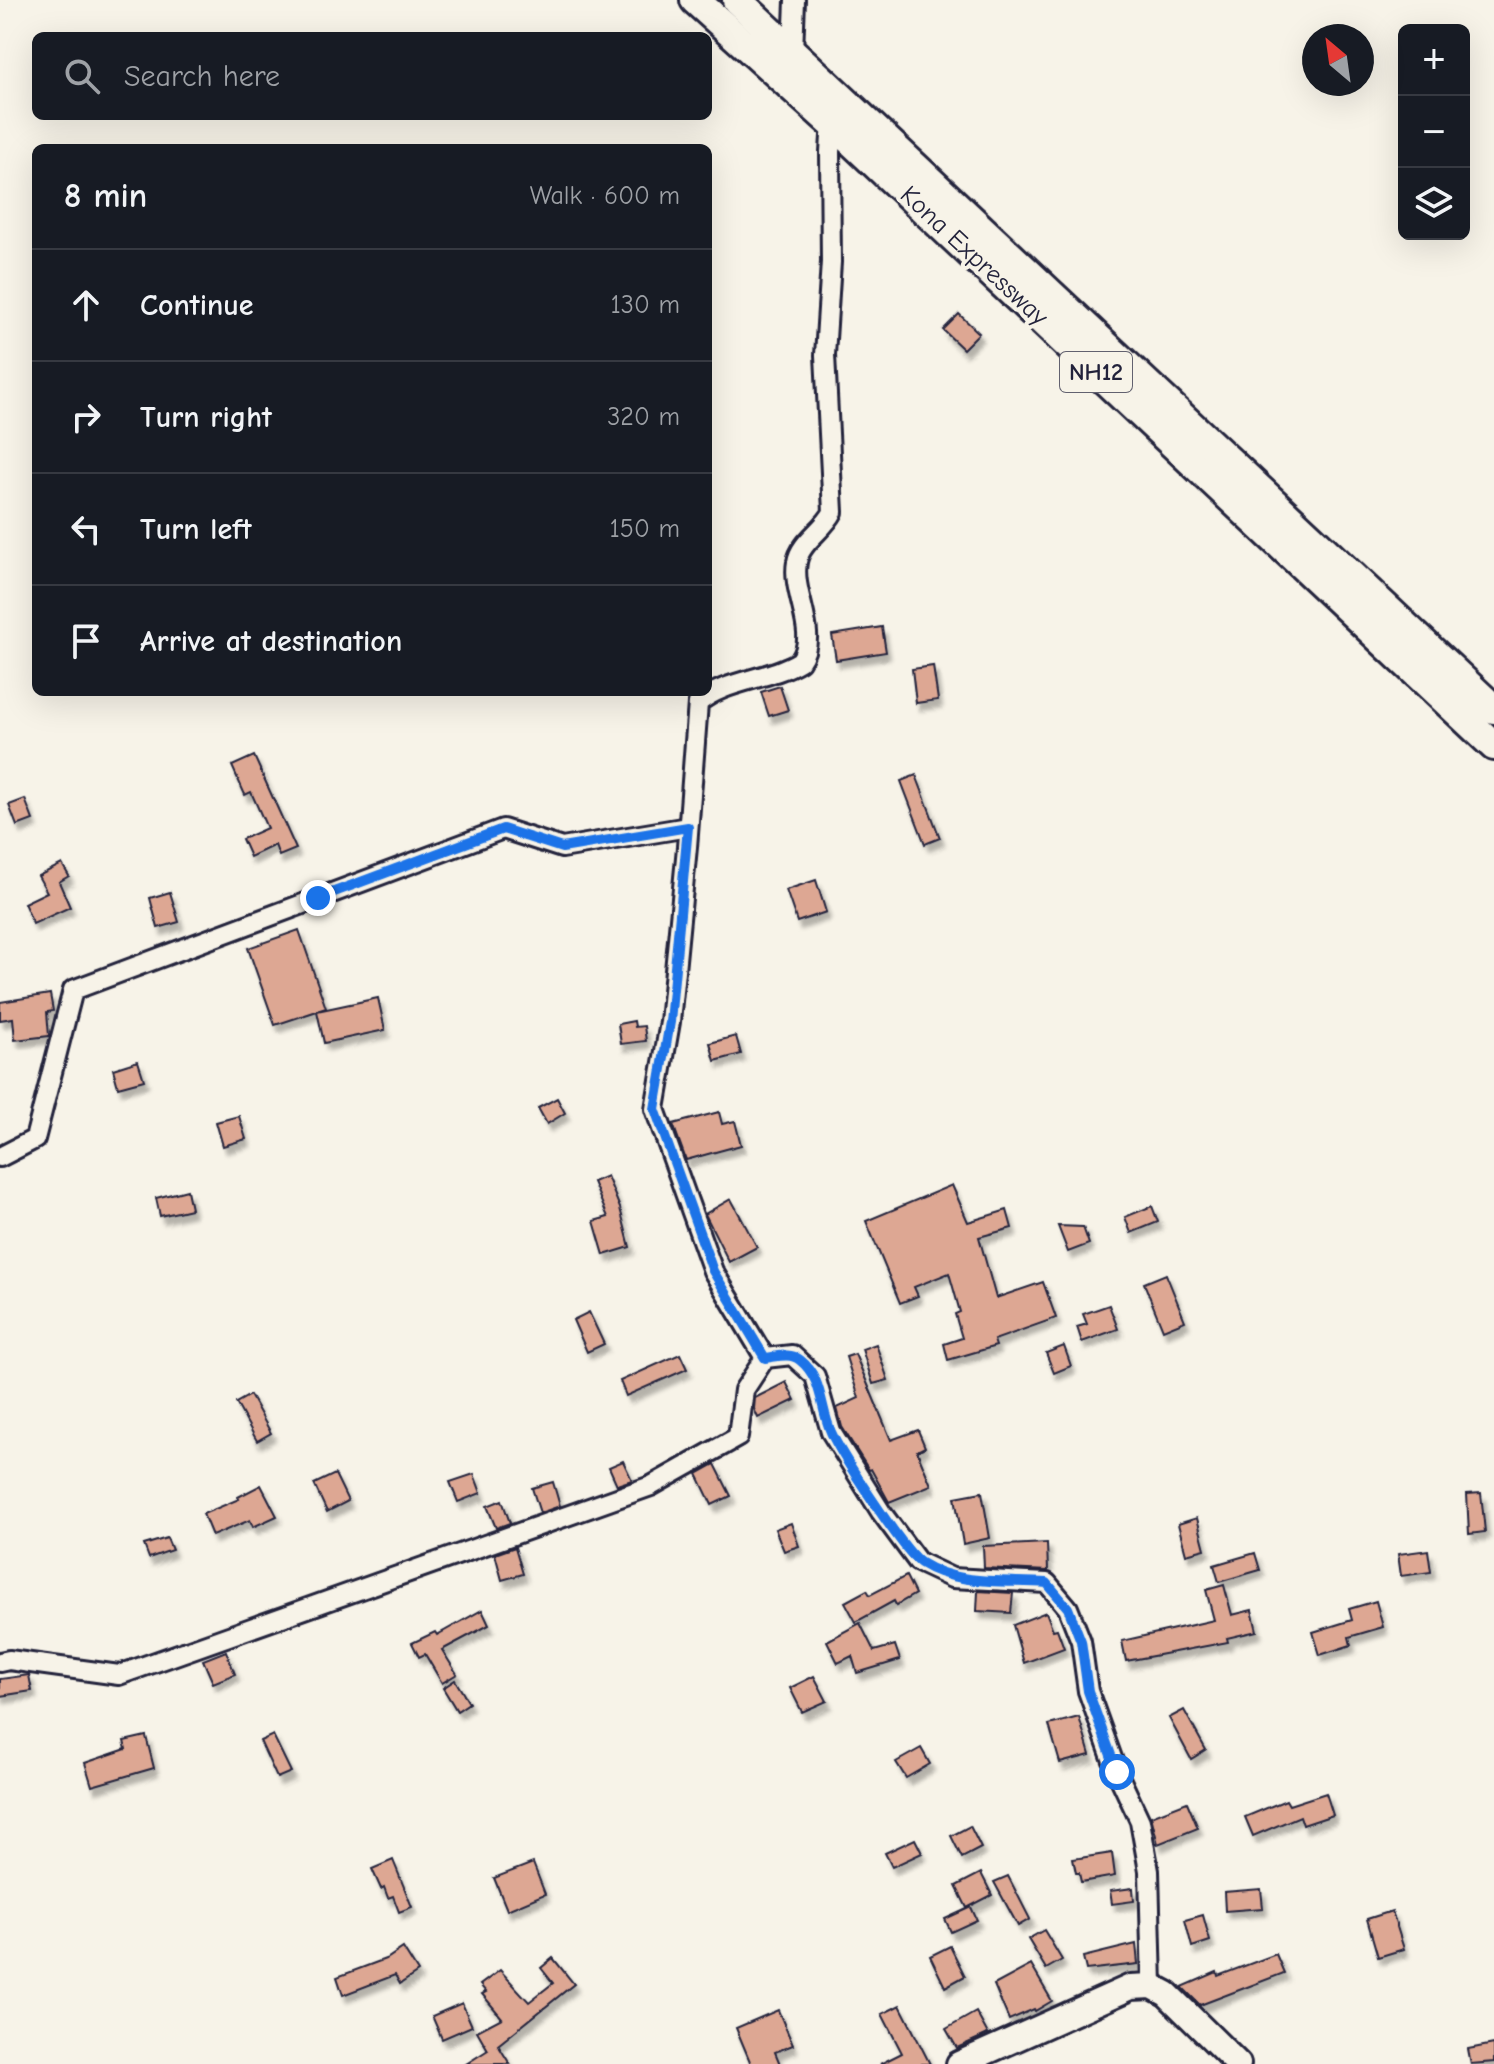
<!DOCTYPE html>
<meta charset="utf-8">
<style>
:root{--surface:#171b24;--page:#242831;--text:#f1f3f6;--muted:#9ea1a6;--line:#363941}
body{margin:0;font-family:"Comic Neue",sans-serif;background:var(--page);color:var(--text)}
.controls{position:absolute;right:24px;top:24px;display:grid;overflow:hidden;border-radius:12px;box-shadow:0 8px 32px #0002}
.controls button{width:72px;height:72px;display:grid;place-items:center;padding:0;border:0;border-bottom:2px solid var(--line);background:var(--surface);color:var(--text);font:40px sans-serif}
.compass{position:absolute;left:1302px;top:24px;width:72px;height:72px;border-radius:50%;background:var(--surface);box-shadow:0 8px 32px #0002;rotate:331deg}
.stop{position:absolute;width:24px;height:24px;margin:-18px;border:6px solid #1a73e8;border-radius:50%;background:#fff}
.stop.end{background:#1a73e8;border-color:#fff;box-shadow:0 2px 8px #0008}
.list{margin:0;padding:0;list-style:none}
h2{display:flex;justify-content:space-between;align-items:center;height:104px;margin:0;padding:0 32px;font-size:34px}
h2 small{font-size:26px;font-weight:400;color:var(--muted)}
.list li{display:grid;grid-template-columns:52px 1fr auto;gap:24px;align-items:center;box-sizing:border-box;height:112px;padding:0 32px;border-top:2px solid var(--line)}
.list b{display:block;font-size:30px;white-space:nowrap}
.list em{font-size:26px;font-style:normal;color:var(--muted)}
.icon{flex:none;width:44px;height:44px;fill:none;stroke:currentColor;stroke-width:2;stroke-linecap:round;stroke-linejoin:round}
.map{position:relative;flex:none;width:1494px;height:2064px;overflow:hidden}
.search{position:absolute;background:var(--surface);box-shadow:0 8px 32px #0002;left:32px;top:32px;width:680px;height:88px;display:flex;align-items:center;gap:20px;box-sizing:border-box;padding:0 28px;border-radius:12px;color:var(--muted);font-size:30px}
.panel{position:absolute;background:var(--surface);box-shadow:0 8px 32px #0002;left:32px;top:144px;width:680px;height:552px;border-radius:12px}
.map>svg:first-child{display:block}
.building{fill:#dda793;stroke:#22223b;stroke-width:2;filter:url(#shadow)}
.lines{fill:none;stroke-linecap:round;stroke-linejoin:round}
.minor-casing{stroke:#22223b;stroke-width:24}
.major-casing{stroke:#22223b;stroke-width:30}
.highway-casing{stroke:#22223b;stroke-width:34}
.minor{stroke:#f7f3e8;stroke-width:18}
.major{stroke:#f7f3e8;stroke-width:24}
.highway{stroke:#f7f3e8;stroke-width:28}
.route{stroke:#1a73e8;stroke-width:10}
.labels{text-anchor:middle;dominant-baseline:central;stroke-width:8;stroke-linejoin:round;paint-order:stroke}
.shield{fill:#f7f3e8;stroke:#62616f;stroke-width:2}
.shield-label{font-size:24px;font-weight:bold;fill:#22223b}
.street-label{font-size:26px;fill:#22223b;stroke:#f7f3e8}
</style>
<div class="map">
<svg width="1494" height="2064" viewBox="0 0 1494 2064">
<defs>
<filter id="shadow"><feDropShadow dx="4" dy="7" stdDeviation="2" flood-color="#0004"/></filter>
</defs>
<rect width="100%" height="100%" fill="#f7f3e8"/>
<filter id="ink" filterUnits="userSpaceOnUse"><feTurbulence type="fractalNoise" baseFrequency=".0125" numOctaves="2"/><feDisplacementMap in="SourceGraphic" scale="16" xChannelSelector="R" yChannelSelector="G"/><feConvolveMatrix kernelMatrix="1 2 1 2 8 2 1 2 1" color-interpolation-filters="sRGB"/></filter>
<g filter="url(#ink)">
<g class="building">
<path d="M959 314 979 333 963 349 943 330Z"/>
<path d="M882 627 886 652 836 660 832 635Z"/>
<path d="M933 666 938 700 916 703 912 669Z"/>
<path d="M780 686 788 710 769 716 761 692Z"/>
<path d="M254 756 296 849 279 856 275 845 250 857 242 839 267 828 251 792 245 795 232 766Z"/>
<path d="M916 775 940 838 925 844 901 781Z"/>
<path d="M25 799 33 820 17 826 9 805Z"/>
<path d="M62 864 69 876 59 882 70 907 33 924 24 903 47 892 38 876Z"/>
<path d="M816 880 826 912 797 922 786 890Z"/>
<path d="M170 892 179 922 158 928 150 898Z"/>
<path d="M299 930 326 1008 275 1025 248 948Z"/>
<path d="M50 994 53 1011 47 1012 49 1036 15 1040 13 1018 0 1020V1002Z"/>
<path d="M378 998 385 1030 324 1043 317 1011Z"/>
<path d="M634 1021 635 1027 644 1026 646 1041 621 1044 618 1024Z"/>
<path d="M736 1036 741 1054 715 1061 710 1043Z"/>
<path d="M138 1061 144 1080 118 1087 113 1069Z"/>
<path d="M557 1098 565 1113 547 1124 538 1108Z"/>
<path d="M719 1112 722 1124 735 1121 741 1145 686 1160 673 1124Z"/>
<path d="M239 1116 246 1139 223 1146 216 1122Z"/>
<path d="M607 1176 620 1208 630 1247 604 1255 594 1221 608 1217 593 1182Z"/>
<path d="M952 1185 968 1222 1007 1210 1012 1228 979 1237 996 1298 1043 1282 1056 1318 994 1340 996 1346 948 1360 944 1344 962 1338 955 1314 960 1312 949 1273 914 1287 918 1296 900 1303 866 1221Z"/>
<path d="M187 1190 191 1209 160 1216 156 1198Z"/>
<path d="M731 1199 757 1247 729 1262 705 1214Z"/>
<path d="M1152 1206 1158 1222 1131 1233 1125 1217Z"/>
<path d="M1058 1226 1083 1227 1089 1244 1068 1252Z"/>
<path d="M1166 1274 1185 1321 1163 1330 1144 1283Z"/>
<path d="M1109 1305 1118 1329 1082 1342 1077 1327 1087 1324 1083 1314Z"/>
<path d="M589 1312 604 1344 587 1352 573 1320Z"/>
<path d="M876 1344 888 1380 873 1384 862 1349Z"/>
<path d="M1064 1346 1071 1366 1054 1373 1046 1353Z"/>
<path d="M680 1354 687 1369 626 1396 620 1381Z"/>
<path d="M855 1354 891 1440 918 1430 925 1447 917 1451 931 1485 889 1502 871 1469 869 1470 842 1427 837 1408 859 1398 846 1357Z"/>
<path d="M786 1382 795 1400 758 1418 754 1409 755 1398Z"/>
<path d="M250 1395 271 1433 257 1441 236 1403Z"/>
<path d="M623 1461 632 1480 617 1485 609 1467Z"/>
<path d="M715 1464 731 1496 712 1505 697 1474Z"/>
<path d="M335 1474 348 1501 327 1512 314 1484Z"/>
<path d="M474 1474 481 1493 458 1502 450 1482Z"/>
<path d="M553 1482 560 1506 540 1513 532 1488Z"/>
<path d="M261 1485 277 1516 253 1527 250 1520 212 1536 203 1514 239 1499 238 1497Z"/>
<path d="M982 1492 990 1538 963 1544 955 1497Z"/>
<path d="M1481 1493 1485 1532 1469 1534 1467 1494Z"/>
<path d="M502 1500 510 1523 496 1528 487 1506Z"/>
<path d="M1197 1518 1205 1549 1186 1554 1178 1524Z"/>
<path d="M791 1523 799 1546 784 1551 775 1529Z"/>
<path d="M167 1538 172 1550 149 1558 144 1545Z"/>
<path d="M1047 1543 1048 1571 984 1568 983 1546Z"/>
<path d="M515 1547 523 1574 502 1580 495 1554Z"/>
<path d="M1428 1550 1431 1572 1401 1576 1398 1554Z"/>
<path d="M1255 1553 1260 1570 1219 1582 1214 1565Z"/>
<path d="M906 1576 915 1594 896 1605 894 1601 856 1622 845 1602 867 1590 870 1595Z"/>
<path d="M1224 1585 1232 1615 1252 1610 1257 1631 1227 1638 1228 1642 1126 1661 1122 1641 1214 1620 1206 1590Z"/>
<path d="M978 1591 1013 1593 1011 1613 977 1611Z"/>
<path d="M1376 1601 1383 1627 1349 1637 1351 1645 1320 1655 1313 1632 1352 1620 1349 1609Z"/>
<path d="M482 1610 489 1625 442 1650 457 1674 442 1683 425 1654 419 1657 412 1643 435 1632 437 1635Z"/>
<path d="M1046 1612 1053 1630 1057 1629 1064 1648 1024 1663 1013 1625Z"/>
<path d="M860 1623 874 1651 895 1645 900 1660 857 1673 852 1656 838 1663 827 1641Z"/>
<path d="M226 1651 235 1674 213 1683 203 1660Z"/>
<path d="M29 1675 32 1691 0 1696V1679Z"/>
<path d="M814 1676 827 1701 802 1712 790 1688Z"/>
<path d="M455 1680 469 1703 457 1711 443 1688Z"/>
<path d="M1184 1710 1206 1750 1191 1759 1169 1718Z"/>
<path d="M1079 1717 1090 1755 1060 1763 1049 1725Z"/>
<path d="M273 1735 291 1772 277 1778 260 1741Z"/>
<path d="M146 1736 154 1768 92 1786 85 1763 126 1749 124 1741Z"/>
<path d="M921 1748 930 1764 906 1778 896 1762Z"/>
<path d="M1326 1793 1333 1815 1303 1825 1300 1816 1253 1836 1245 1817 1286 1800 1289 1805Z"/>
<path d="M1187 1802 1198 1828 1158 1844 1151 1816Z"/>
<path d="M970 1826 981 1848 962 1858 951 1836Z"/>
<path d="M915 1839 922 1853 892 1867 885 1853Z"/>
<path d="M1112 1853 1115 1876 1081 1882 1079 1873H1076L1073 1859Z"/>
<path d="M393 1860 412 1907 399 1912 393 1896 388 1898 384 1887 381 1889 372 1869Z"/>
<path d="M533 1863 545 1894 507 1910 494 1878Z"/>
<path d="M981 1873 992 1895 967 1908 956 1886Z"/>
<path d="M1008 1876 1030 1919 1018 1926 994 1882Z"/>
<path d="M1133 1888 1134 1901 1112 1904 1110 1891Z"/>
<path d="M1261 1889 1263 1908 1225 1911 1224 1892Z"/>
<path d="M971 1907 977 1920 951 1932 945 1919Z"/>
<path d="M1392 1911 1404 1949 1378 1957 1367 1919Z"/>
<path d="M1203 1915 1210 1941 1192 1947 1185 1920Z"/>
<path d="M1044 1930 1062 1960 1046 1969 1028 1939Z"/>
<path d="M1136 1944 1138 1964 1086 1970 1083 1957Z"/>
<path d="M950 1946 965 1976 945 1987 930 1956Z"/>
<path d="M403 1948 418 1972 400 1984 395 1975 343 1995 337 1977 388 1958Z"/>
<path d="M1276 1954 1284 1973 1200 2005 1182 1987 1217 1972 1218 1976Z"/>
<path d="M553 1958 574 1984 498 2045 510 2064H466L488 2050 477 2031 502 2018 482 1994 486 1992 480 1985 500 1970 529 2002 553 1983 541 1968Z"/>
<path d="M1031 1965 1052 2001 1035 2011 1034 2009 1009 2020 994 1985Z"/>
<path d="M462 2003 472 2026 442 2039 432 2016Z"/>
<path d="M900 2005 930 2064H880L902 2053 882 2014Z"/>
<path d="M778 2010 793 2045 775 2052 780 2064H751L736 2028Z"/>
<path d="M976 2012 988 2034 957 2048 946 2029Z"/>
<path d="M1494 2044V2062L1471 2064 1468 2049Z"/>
</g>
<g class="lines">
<g class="minor-casing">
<g id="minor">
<path d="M793 52 795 0"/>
<path d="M840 119 831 136 830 152 831 262 825 355 833 512C824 530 800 542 797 562 791 594 820 633 800 661 769 680 724 680 698 703L687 847 670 1022 655 1109 713 1271 765 1358 792 1355 815 1376 831 1432 881 1512 918 1562 952 1578 1047 1583 1068 1608 1081 1641 1088 1691 1117 1772 1140 1821 1149 1871 1152 1986"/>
<path d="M0 1157 35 1139 73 990 503 829 562 848 688 827"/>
<path d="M0 1662 9 1660 119 1675 651 1486 738 1437 744 1390 765 1358"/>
</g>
</g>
<g class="major-casing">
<path id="major" d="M959 2064 1131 1987 1152 1986 1167 1994 1238 2064"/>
</g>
<g class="highway-casing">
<g id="highway">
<path d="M695 0 835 126 1494 746"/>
<path d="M737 0 1494 709"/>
</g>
</g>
<use href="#minor" class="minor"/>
<use href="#major" class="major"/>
<use href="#highway" class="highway"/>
</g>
</g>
<g class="lines" filter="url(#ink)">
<path class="route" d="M318 898 503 829 562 848 688 827 670 1022 655 1109 713 1271 765 1358C776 1357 790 1352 800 1360 823 1378 820 1408 831 1432 840 1453 905 1553 921 1563 957 1586 1005 1580 1047 1583L1068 1608 1081 1641 1088 1691 1117 1772"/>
</g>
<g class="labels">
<rect class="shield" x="1060" y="352" width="72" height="40" rx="6"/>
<g class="shield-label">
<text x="1096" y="372">NH12</text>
</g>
<g class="street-label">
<text transform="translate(974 256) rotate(43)">Kona Expressway</text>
</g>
</g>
</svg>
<div class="controls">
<button>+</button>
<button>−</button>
<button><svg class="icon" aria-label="layers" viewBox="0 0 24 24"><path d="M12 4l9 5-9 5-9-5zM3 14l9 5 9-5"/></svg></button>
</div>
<svg class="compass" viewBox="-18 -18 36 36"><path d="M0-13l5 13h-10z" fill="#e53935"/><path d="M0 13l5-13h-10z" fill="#9ea1a6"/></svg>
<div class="stop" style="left:1117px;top:1772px"></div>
<div class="stop end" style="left:318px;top:898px"></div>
<div class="search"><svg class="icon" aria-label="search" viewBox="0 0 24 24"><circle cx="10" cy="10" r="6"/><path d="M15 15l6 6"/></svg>Search here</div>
<section class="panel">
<h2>8 min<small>Walk · 600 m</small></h2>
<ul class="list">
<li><svg class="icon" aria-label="ahead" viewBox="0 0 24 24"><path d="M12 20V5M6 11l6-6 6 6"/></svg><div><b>Continue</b></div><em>130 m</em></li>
<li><svg class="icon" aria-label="right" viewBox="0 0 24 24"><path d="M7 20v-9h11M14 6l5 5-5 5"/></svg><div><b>Turn right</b></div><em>320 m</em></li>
<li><svg class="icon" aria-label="left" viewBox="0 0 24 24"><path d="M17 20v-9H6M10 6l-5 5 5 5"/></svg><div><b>Turn left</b></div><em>150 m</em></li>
<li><svg class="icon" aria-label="arrive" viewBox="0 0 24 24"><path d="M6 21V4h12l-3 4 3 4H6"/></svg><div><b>Arrive at destination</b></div></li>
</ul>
</section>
</div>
